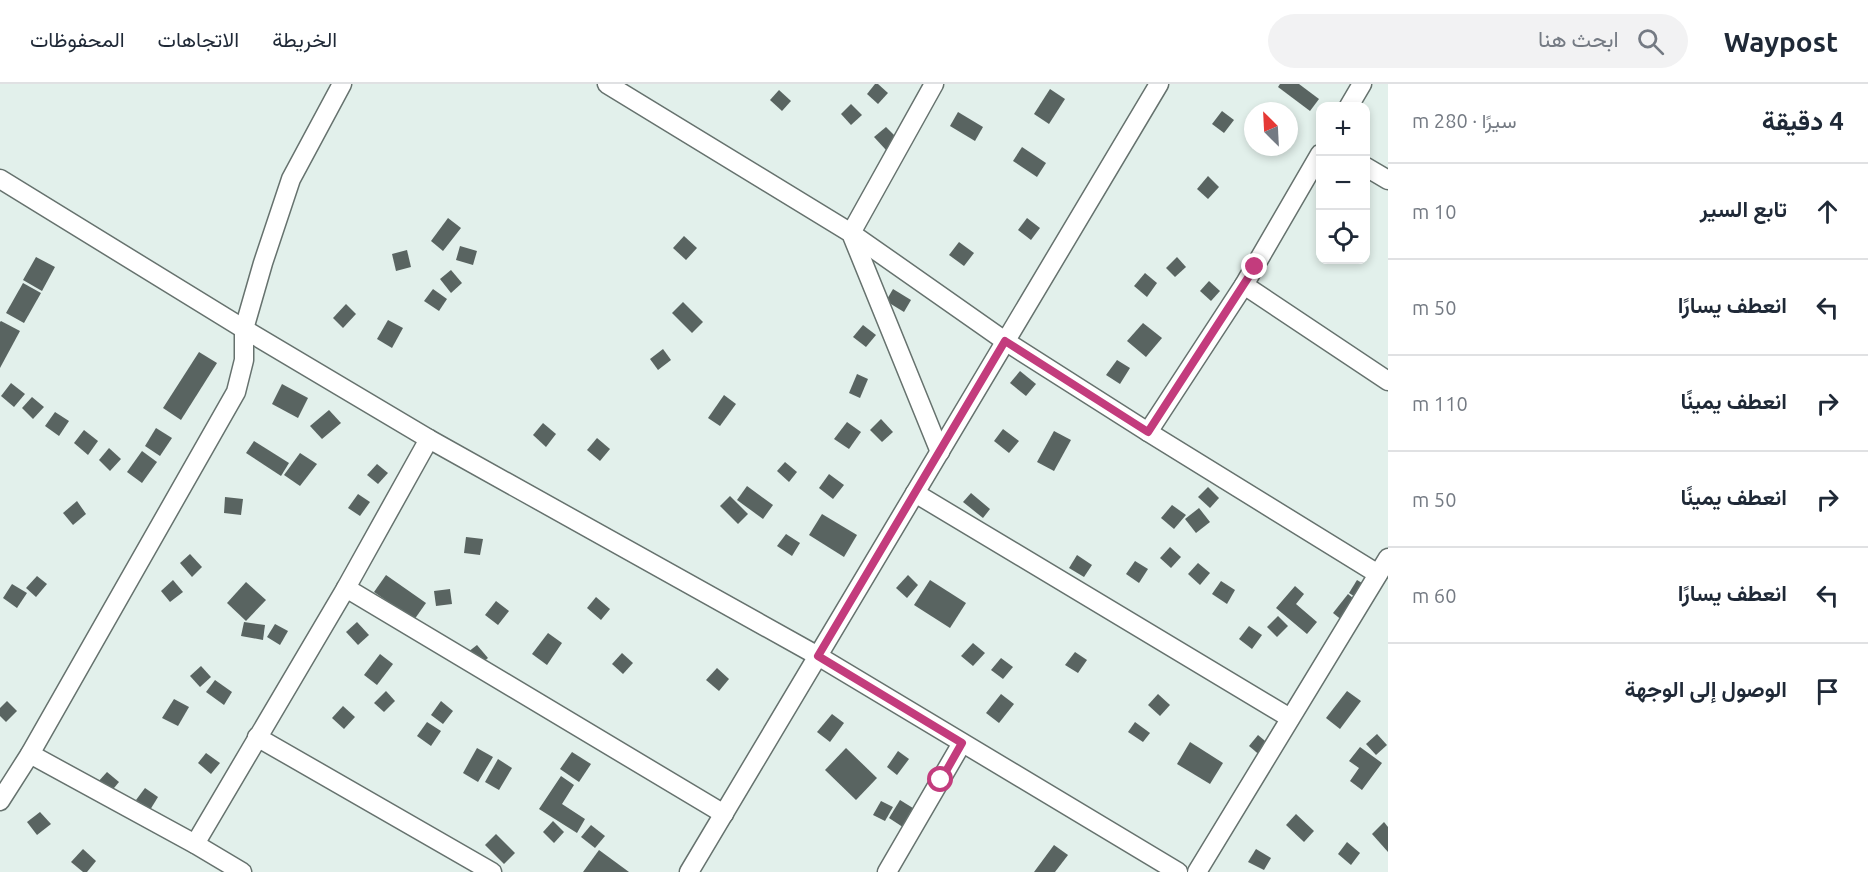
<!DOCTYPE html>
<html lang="ar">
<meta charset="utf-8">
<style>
:root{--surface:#fff;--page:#f2f2f3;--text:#1f2937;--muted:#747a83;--line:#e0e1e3}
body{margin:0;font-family:Ubuntu,Vazirmatn,sans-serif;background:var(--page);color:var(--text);direction:rtl}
.controls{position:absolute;right:18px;top:18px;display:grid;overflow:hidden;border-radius:12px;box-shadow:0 3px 9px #0003}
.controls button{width:54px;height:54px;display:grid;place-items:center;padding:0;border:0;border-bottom:2px solid var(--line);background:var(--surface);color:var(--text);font:30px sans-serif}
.compass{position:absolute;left:1244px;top:18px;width:54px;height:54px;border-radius:50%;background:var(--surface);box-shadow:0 3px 9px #0003;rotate:336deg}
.stop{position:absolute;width:18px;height:18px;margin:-14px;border:4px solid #c33c7d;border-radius:50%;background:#fff}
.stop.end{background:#c33c7d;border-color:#fff;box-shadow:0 2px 6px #0008}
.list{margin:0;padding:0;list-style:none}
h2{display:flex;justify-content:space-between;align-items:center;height:78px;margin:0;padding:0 24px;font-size:26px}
h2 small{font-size:20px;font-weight:400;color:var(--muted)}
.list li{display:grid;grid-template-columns:39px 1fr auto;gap:18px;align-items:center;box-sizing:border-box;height:96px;padding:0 24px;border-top:2px solid var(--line)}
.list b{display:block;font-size:22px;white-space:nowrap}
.list em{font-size:20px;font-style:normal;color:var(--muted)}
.icon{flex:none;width:33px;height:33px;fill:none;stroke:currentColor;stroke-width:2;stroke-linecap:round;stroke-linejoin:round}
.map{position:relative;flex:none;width:1388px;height:788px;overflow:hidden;direction:ltr}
header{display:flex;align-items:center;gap:36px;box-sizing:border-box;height:84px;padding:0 30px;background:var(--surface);border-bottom:2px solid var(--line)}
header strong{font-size:28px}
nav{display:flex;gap:33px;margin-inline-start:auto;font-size:21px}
.search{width:420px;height:54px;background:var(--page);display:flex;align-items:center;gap:15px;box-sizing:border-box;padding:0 21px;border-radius:33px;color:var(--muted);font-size:22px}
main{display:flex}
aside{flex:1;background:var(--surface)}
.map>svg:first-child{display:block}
.building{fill:#596461}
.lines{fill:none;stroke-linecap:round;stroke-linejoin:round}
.street-casing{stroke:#66726e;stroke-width:21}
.street{stroke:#fff;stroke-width:18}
.route{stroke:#c33c7d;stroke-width:8}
</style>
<header>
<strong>Waypost</strong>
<div class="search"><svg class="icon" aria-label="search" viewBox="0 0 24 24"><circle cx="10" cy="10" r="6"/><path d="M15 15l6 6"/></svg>ابحث هنا</div>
<nav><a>الخريطة</a><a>الاتجاهات</a><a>المحفوظات</a></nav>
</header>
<main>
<aside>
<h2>4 دقيقة<small>سيرًا · 280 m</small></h2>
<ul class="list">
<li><svg class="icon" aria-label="ahead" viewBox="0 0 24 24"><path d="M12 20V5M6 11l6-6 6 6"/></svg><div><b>تابع السير</b></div><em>10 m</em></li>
<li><svg class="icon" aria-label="left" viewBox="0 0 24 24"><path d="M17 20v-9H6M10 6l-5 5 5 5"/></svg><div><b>انعطف يسارًا</b></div><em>50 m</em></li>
<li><svg class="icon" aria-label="right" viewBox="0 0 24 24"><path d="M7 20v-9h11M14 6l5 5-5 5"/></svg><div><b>انعطف يمينًا</b></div><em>110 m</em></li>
<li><svg class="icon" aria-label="right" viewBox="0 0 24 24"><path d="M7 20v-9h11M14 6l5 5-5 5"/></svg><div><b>انعطف يمينًا</b></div><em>50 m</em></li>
<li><svg class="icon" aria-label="left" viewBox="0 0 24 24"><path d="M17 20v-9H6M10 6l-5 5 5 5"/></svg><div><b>انعطف يسارًا</b></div><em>60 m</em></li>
<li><svg class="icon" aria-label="arrive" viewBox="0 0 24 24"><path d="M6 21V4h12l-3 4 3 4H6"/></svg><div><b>الوصول إلى الوجهة</b></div></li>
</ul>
</aside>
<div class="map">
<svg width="1388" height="788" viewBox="0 0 1388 788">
<rect width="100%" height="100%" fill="#e2f0eb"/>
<g class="building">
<path d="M875 0H878L888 9 878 20 867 10Z"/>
<path d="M1280 0H1299L1319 15 1310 27 1278 3Z"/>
<path d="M1050 5 1065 15 1049 40 1034 30Z"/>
<path d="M779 6 791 17 782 27 770 16Z"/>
<path d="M851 20 862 31 851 41 841 30Z"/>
<path d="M1222 27 1234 36 1224 49 1212 40Z"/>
<path d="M958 28 983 43 975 57 950 42Z"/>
<path d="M886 43 898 55 886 66 874 53Z"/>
<path d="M1022 63 1046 79 1037 93 1013 77Z"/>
<path d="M1208 92 1219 103 1208 115 1197 105Z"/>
<path d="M448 134 461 144 443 167 431 157Z"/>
<path d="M1027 134 1040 144 1031 156 1018 146Z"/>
<path d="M684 152 697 164 686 176 673 164Z"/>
<path d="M959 158 974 169 964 182 949 171Z"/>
<path d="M460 162 477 167 473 181 456 176Z"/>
<path d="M407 166 411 183 396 187 392 170Z"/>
<path d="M36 173 55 183 42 207 23 196Z"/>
<path d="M1177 173 1186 183 1175 193 1166 184Z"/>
<path d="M451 186 462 199 451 209 440 195Z"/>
<path d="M1145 189 1157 199 1147 213 1134 202Z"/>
<path d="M1209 197 1220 207 1211 217 1200 207Z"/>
<path d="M23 199 41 209 24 239 6 229Z"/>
<path d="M433 205 447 215 439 227 424 217Z"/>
<path d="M893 205 911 216 904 228 886 217Z"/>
<path d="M683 218 703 238 692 249 672 229Z"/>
<path d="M346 220 356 230 343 244 333 234Z"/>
<path d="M388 236 403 244 392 264 377 255Z"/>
<path d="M1 237 20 247 0 284V238Z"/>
<path d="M1143 239 1162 254 1146 273 1127 257Z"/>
<path d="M863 241 876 251 866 263 853 253Z"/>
<path d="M663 265 671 276 658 286 650 275Z"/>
<path d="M199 268 217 279 181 336 163 324Z"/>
<path d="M1117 276 1130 284 1120 300 1106 291Z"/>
<path d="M1020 287 1036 300 1026 312 1010 299Z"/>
<path d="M857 290 868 295 860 314 849 309Z"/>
<path d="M11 299 25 310 14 323 1 312Z"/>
<path d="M282 300 308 314 298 334 272 320Z"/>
<path d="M724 311 736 320 720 342 708 334Z"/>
<path d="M32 313 44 323 33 335 22 324Z"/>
<path d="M329 326 341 339 322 355 310 342Z"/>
<path d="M55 328 69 337 59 352 45 342Z"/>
<path d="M881 335 893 348 882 358 870 346Z"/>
<path d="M847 338 861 348 849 365 834 355Z"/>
<path d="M543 339 556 350 546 363 533 351Z"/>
<path d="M156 344 172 354 160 372 145 362Z"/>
<path d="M1003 345 1019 357 1009 369 994 357Z"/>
<path d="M84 346 98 357 88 371 74 359Z"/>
<path d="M1054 347 1071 356 1054 387 1037 378Z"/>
<path d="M597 354 610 365 600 377 587 366Z"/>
<path d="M254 357 289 379 281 392 246 369Z"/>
<path d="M109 364 121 375 110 387 99 376Z"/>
<path d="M142 367 157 378 142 399 127 388Z"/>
<path d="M300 369 317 380 300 402 284 391Z"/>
<path d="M785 378 797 388 789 398 777 387Z"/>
<path d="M377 380 388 389 378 400 367 391Z"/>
<path d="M829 390 844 401 833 415 819 404Z"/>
<path d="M747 402 773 421 763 435 737 416Z"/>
<path d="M1208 403 1219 414 1210 424 1198 413Z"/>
<path d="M971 409 990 425 983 434 963 418Z"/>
<path d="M358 410 370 418 360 432 348 424Z"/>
<path d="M730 412 748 430 738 440 720 422Z"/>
<path d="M225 413 243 415 241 431 224 429Z"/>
<path d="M77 417 86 430 73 441 63 429Z"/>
<path d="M1172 421 1186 431 1174 445 1161 434Z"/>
<path d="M1199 424 1210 438 1196 449 1185 435Z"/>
<path d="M822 430 857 451 844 473 809 451Z"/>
<path d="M786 450 800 459 792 472 777 462Z"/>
<path d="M466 453 483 455 480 471 464 469Z"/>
<path d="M1170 463 1181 473 1171 484 1160 474Z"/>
<path d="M190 470 202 483 192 493 180 479Z"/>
<path d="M1077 471 1092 481 1084 493 1069 484Z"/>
<path d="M1135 477 1148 485 1139 499 1126 490Z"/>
<path d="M1198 479 1210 489 1200 501 1188 490Z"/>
<path d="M386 491 426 519 414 536 374 508Z"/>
<path d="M908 491 918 501 907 514 896 504Z"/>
<path d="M37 492 47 500 36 513 26 504Z"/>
<path d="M173 496 183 508 170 518 161 507Z"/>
<path d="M930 496 966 519 950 544 914 521Z"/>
<path d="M1357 496 1372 505 1363 518 1349 509Z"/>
<path d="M1221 497 1235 506 1227 520 1212 510Z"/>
<path d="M246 498 266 516 246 537 227 519Z"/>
<path d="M12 500 27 509 17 524 3 514Z"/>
<path d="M1295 502 1304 510 1296 520 1317 538 1307 550 1276 524Z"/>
<path d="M450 505 452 520 436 522 434 507Z"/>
<path d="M1348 510 1363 522 1348 541 1333 529Z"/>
<path d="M596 513 610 525 601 536 587 524Z"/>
<path d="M496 517 509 527 498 541 485 531Z"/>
<path d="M1278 532 1288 542 1277 553 1267 543Z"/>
<path d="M244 538 265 541 263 556 241 552Z"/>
<path d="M357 538 369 551 358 561 346 548Z"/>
<path d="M275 540 288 547 280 561 267 553Z"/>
<path d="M1249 542 1262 551 1252 565 1239 555Z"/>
<path d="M548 549 562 559 547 581 532 570Z"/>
<path d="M973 559 985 569 973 582 961 572Z"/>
<path d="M477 561 488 574 478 582 468 568Z"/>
<path d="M1075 568 1087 576 1078 589 1065 581Z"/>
<path d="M622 569 633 579 623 590 612 580Z"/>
<path d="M380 570 393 580 377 601 364 591Z"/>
<path d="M1001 574 1013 583 1003 595 991 586Z"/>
<path d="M201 582 211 593 200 603 190 592Z"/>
<path d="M717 584 729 595 719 607 706 596Z"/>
<path d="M215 596 232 608 224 621 206 608Z"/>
<path d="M386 607 395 617 384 628 374 619Z"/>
<path d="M1347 607 1361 617 1340 645 1326 634Z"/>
<path d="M1001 610 1014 620 999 639 986 629Z"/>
<path d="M1158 610 1170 621 1160 632 1148 621Z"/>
<path d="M174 615 189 623 178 642 162 634Z"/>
<path d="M7 617 17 627 6 638 0 632V624Z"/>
<path d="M441 617 453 627 443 640 431 631Z"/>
<path d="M343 622 355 633 344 645 332 634Z"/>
<path d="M832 630 844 639 830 658 817 648Z"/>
<path d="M427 638 441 647 431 662 417 652Z"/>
<path d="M1135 638 1150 649 1143 658 1128 648Z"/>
<path d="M1377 650 1387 661 1376 671 1366 660Z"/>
<path d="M1258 651 1271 662 1262 673 1249 662Z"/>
<path d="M1190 658 1223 679 1210 700 1177 680Z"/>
<path d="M1360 663 1382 679 1362 706 1350 697 1359 684 1349 677Z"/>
<path d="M477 664 493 673 478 698 463 689Z"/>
<path d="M846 664 877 694 856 716 825 686Z"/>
<path d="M898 667 909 675 897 691 887 683Z"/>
<path d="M572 668 591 680 579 698 560 685Z"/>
<path d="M206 669 220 679 211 690 198 679Z"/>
<path d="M498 675 512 684 499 706 485 698Z"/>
<path d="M107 688 119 698 109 710 97 699Z"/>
<path d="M561 692 574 701 562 720 585 735 577 749 539 725Z"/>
<path d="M145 704 158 713 150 726 136 716Z"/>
<path d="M900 716 929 734 918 753 889 734Z"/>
<path d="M881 717 893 723 885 737 873 731Z"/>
<path d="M40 728 51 740 37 751 27 738Z"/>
<path d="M1296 730 1314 747 1304 758 1286 741Z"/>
<path d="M553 737 564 748 554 759 543 748Z"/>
<path d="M1384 738 1388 743V768L1372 750Z"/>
<path d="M591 741 605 752 595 764 581 753Z"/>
<path d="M496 750 515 769 504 780 485 761Z"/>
<path d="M1347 758 1360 769 1351 781 1338 770Z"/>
<path d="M1054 761 1068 771 1055 788H1034Z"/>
<path d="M83 765 96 777 87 788H83L71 778Z"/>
<path d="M1256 765 1271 774 1264 786 1248 778Z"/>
<path d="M599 766 629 788H583Z"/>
</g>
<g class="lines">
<g class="street-casing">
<g id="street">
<path d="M607 0 851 149 940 368"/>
<path d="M934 0 851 149 1005 257 1148 348 1378 490"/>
<path d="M1349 22 1362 0"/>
<path d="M1366 83 1388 96"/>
<path d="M0 95 244 245 429 355 818 572 1178 788"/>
<path d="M1244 201 1388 297"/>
<path d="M1148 348 1244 201 1320 70"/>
<path d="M915 409 1290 634"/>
<path d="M346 504 724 730"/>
<path d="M257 653 492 788"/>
<path d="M30 670 195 760 242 788"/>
<path d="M0 717 30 670 236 308 244 276V245L263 179 291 95 342 0"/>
<path d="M195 760 346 504 429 355"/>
<path d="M689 788 1159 0"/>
<path d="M887 788 962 659"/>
<path d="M1197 788 1388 474"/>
</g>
</g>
<use href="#street" class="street"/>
</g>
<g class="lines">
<path class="route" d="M941 696 962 659 818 572 1005 257 1148 348 1255 183"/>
</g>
</svg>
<div class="controls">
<button>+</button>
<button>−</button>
<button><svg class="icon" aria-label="locate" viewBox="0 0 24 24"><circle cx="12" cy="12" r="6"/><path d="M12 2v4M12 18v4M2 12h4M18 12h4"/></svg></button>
</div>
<svg class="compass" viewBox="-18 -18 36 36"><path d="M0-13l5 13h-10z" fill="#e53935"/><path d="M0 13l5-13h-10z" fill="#747a83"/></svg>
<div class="stop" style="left:941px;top:696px"></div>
<div class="stop end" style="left:1255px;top:183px"></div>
</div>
</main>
